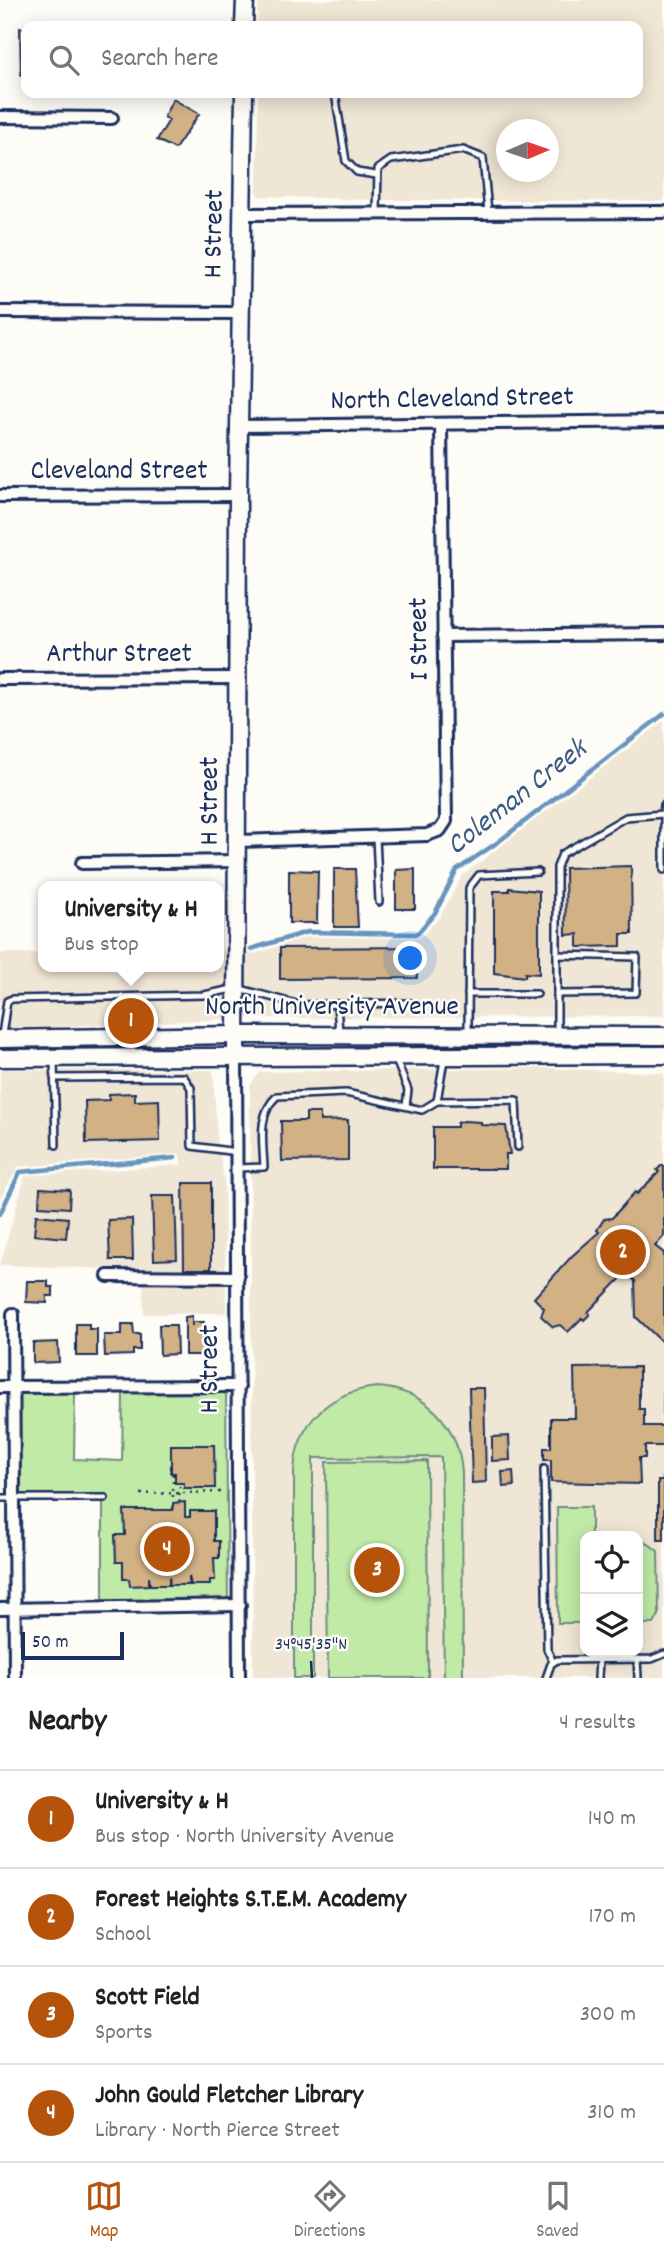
<!DOCTYPE html>
<meta charset="utf-8">
<style>
:root{--surface:#fff;--page:#f2f2f2;--text:#222;--muted:#767676;--line:#e0e0e0;--accent:#b45309}
body{margin:0;font-family:Dekko,sans-serif;background:var(--page);color:var(--text)}
.controls{position:absolute;right:21px;bottom:21px;display:grid;overflow:hidden;border-radius:14px;box-shadow:0 4px 18px #0003}
.controls button{width:63px;height:63px;display:grid;place-items:center;padding:0;border:0;border-bottom:2px solid var(--line);background:var(--surface);color:var(--text);font:35px sans-serif}
.compass{position:absolute;left:496px;top:119px;width:63px;height:63px;border-radius:50%;background:var(--surface);box-shadow:0 4px 18px #0003;rotate:88deg}
.scale{position:absolute;left:21px;bottom:18px;width:103px;box-sizing:border-box;padding-left:7px;border:4px solid #1b2f5e;border-top:0;font-size:19px;line-height:24px;white-space:nowrap;color:#1b2f5e;-webkit-text-stroke:5px #fdfcf7;paint-order:stroke}
.you{position:absolute;left:411px;top:959px;width:24px;height:24px;margin:-18px;border:5px solid #fff;border-radius:50%;background:#1a73e8;box-shadow:0 0 0 10px #1a73e833}
.badge{display:grid;place-items:center;width:46px;height:46px;border-radius:50%;background:var(--accent);color:#fff;font-size:23px;font-weight:700}
.pin{position:absolute;translate:-50% -50%;border:4px solid #fff;box-shadow:0 2px 7px #0006}
.popup{position:absolute;left:38px;top:881px;width:186px;height:91px;box-sizing:border-box;display:grid;place-content:center;border-radius:14px;background:var(--surface);filter:drop-shadow(0 2px 5px #0005);font-size:23px;white-space:nowrap;color:var(--muted)}
.popup b{font-size:26px;color:var(--text)}
.popup::after{content:'';position:absolute;left:50%;top:100%;margin-left:-14px;border:14px solid transparent;border-top-color:var(--surface)}
.list{margin:0;padding:0;list-style:none}
h2{display:flex;justify-content:space-between;align-items:center;height:91px;margin:0;padding:0 28px;font-size:30px}
h2 small{font-size:23px;font-weight:400;color:var(--muted)}
.list li{display:grid;grid-template-columns:46px 1fr auto;gap:21px;align-items:center;box-sizing:border-box;height:98px;padding:0 28px;border-top:2px solid var(--line)}
.list b{display:block;font-size:26px;white-space:nowrap}
.list p{margin:0;font-size:23px;white-space:nowrap;color:var(--muted)}
.list em{font-size:23px;font-style:normal;color:var(--muted)}
.icon{flex:none;width:38px;height:38px;fill:none;stroke:currentColor;stroke-width:2;stroke-linecap:round;stroke-linejoin:round}
.map{position:relative;flex:none;width:664px;height:1678px;overflow:hidden}
.search{position:absolute;background:var(--surface);box-shadow:0 4px 18px #0003;left:21px;right:21px;top:21px;height:77px;display:flex;align-items:center;gap:18px;box-sizing:border-box;padding:0 24px;border-radius:14px;color:var(--muted);font-size:26px}
.sheet{height:483px;background:var(--surface)}
nav{display:flex;justify-content:space-around;align-items:center;box-sizing:border-box;height:98px;border-top:2px solid var(--line);background:var(--surface);font-size:19px;color:var(--muted)}
nav a{display:grid;justify-items:center;gap:4px}
nav .on{color:var(--accent)}
.map>svg:first-child{display:block}
.built{fill:#f0e6d5;fill-rule:evenodd}
.green{fill:#c0eaa6;stroke:#6e8c82;stroke-width:2}
.lines{fill:none;stroke-linecap:round;stroke-linejoin:round}
.stream{stroke:#6895bd;stroke-width:4.5}
.building{fill:#d2b185;stroke:#1b2f5e;stroke-width:2}
.lane-casing{stroke:#1b2f5e;stroke-width:10}
.street-casing{stroke:#1b2f5e;stroke-width:16}
.secondary-casing{stroke:#1b2f5e;stroke-width:21}
.path{stroke:#1b2f5e;stroke-width:2.5;stroke-dasharray:2 5;stroke-linecap:butt}
.lane{stroke:#fdfcf7;stroke-width:5}
.street{stroke:#fdfcf7;stroke-width:10}
.secondary{stroke:#fdfcf7;stroke-width:16}
.ticks{fill:none;stroke:#1b2f5e;stroke-width:2.5}
.labels{text-anchor:middle;dominant-baseline:central;stroke-width:5;stroke-linejoin:round;paint-order:stroke}
.street-label{font-size:28px;fill:#1b2f5e;stroke:#fdfcf7}
.water-label{font-size:30px;font-style:italic;fill:#3b5a86;stroke:#fdfcf7}
.ticks-label{font-size:18px;text-anchor:middle;fill:#1b2f5e;stroke:#fdfcf7;stroke-width:5;stroke-linejoin:round;paint-order:stroke}
</style>
<div class="map">
<svg width="664" height="1678" viewBox="0 0 664 1678">
<rect width="100%" height="100%" fill="#fdfcf7"/>
<filter id="ink" filterUnits="userSpaceOnUse"><feTurbulence type="fractalNoise" baseFrequency=".0143" numOctaves="2"/><feDisplacementMap in="SourceGraphic" scale="14" xChannelSelector="R" yChannelSelector="G"/><feConvolveMatrix kernelMatrix="1 2 1 2 8 2 1 2 1" color-interpolation-filters="sRGB"/></filter>
<g filter="url(#ink)">
<g class="built">
<path d="M258 0H664V201L377 200 257 196 258 93H638V26H257ZM506 130H548V172H506Z"/>
<path d="M664 721V1016L252 1018 0 1029V953H43L44 967H218L219 950 254 954 307 937 420 938 439 918 462 876Z"/>
<path d="M544 1068 664 1073V1678H253L250 1085 260 1072ZM585 1536H638V1652H585Z"/>
<path d="M0 1070H213L217 1136 224 1179 226 1313 144 1314 143 1270 0 1265 25 1176 181 1165 180 1154 18 1167 0 1199Z"/>
</g>
<g class="green">
<path d="M378 1387C427 1391 458 1424 462 1472L463 1678H444L441 1457 313 1458V1678H294V1471C297 1422 330 1391 378 1387Z"/>
<path d="M19 1392 75 1393 74 1459 122 1461 123 1393 226 1392 228 1601 103 1602V1502H20Z"/>
<path d="M427 1461 428 1678H328L326 1462Z"/>
<path d="M557 1507H591V1536H585V1623H558Z"/>
<path d="M638 1536 658 1551 659 1615 654 1624H638Z"/>
</g>
<g class="lines">
<g class="stream">
<path d="M251 949 307 932 417 934 435 913 457 870 498 842 664 714"/>
<path d="M0 1214 20 1172 175 1158"/>
</g>
</g>
<g class="building">
<path d="M20 28H26V75H21Z"/>
<path d="M173 99 199 114 175 149 157 140 169 120 164 117Z"/>
<path d="M631 866 632 934H621V946L578 947V934L566 935 565 868Z"/>
<path d="M334 869H355L358 927H334Z"/>
<path d="M415 869V909H396V870Z"/>
<path d="M289 870 318 871 317 923H289Z"/>
<path d="M509 888 539 891V974L525 973V977L494 973V891H509Z"/>
<path d="M417 947V978L280 979V948Z"/>
<path d="M135 1093V1101L159 1100 160 1141 86 1143 85 1101 109 1100V1094Z"/>
<path d="M306 1113H320V1121L348 1120V1160L282 1161 281 1121H306Z"/>
<path d="M464 1121 481 1122V1125L506 1126 510 1154H506V1169H433V1127H457V1123Z"/>
<path d="M661 1166H664V1236L655 1246 664 1253V1540H658V1481H663V1446H645V1458H639L640 1484 551 1482V1460H544V1448H551V1418H575L574 1368 639 1367V1409H644V1426H663L664 1344 636 1317 635 1281 626 1273 588 1312 590 1314 584 1320 582 1318 568 1332 560 1325 553 1327 541 1316 544 1308 534 1298 572 1256 599 1232 597 1230 604 1219 612 1218 635 1192 637 1194 659 1172 657 1170Z"/>
<path d="M183 1183H211V1269H184Z"/>
<path d="M40 1188 70 1190 69 1208 39 1206Z"/>
<path d="M152 1196H175L177 1259 154 1260Z"/>
<path d="M36 1215 68 1218 66 1238 34 1235Z"/>
<path d="M132 1219 133 1260H110L108 1220Z"/>
<path d="M27 1281H48V1287H53V1296H47V1303L26 1302Z"/>
<path d="M192 1316V1326L193 1322H204V1329H209V1355H185V1317Z"/>
<path d="M76 1324H89V1329H97V1356H76Z"/>
<path d="M122 1324H133L134 1334H140V1350H133V1355L105 1356 104 1335H122Z"/>
<path d="M159 1325H176L177 1354 160 1355Z"/>
<path d="M58 1342 59 1362 33 1363V1343Z"/>
<path d="M469 1388H484L486 1482 472 1483Z"/>
<path d="M509 1436 510 1460 492 1461V1437Z"/>
<path d="M171 1445H214L215 1488H184V1483H175V1473H171Z"/>
<path d="M513 1471 514 1486 503 1487 502 1472Z"/>
<path d="M185 1502V1517H190V1511H214V1541H219V1558H214L215 1580H210V1585H191L189 1576V1585H170L169 1577V1585H150L149 1577V1585L130 1586 129 1579H123V1562H116L115 1535H125L124 1510H173V1503Z"/>
</g>
<g class="lines">
<g class="lane-casing">
<g id="lane">
<path d="M335 93 346 161 357 172 376 175"/>
<path d="M377 213 378 169 391 160 463 150 483 158 488 212"/>
<path d="M664 814V870"/>
<path d="M376 837 379 902"/>
<path d="M557 955 637 957 636 993 557 994"/>
<path d="M468 994H537"/>
<path d="M337 1004 339 1033"/>
<path d="M468 1032 469 888 479 875 538 872"/>
<path d="M557 1034V867L562 854 626 817 663 814 664 805"/>
<path d="M2 1035 7 1001 12 999 204 995 237 988 300 1005 411 1003"/>
<path d="M396 1060 408 1090 406 1106"/>
<path d="M54 1061 56 1145"/>
<path d="M54 1078 184 1077 191 1088 192 1146 237 1152"/>
<path d="M437 1101 444 1060"/>
<path d="M237 1168 264 1167C263 1142 257 1114 277 1096L346 1093 422 1110 437 1101 516 1100 518 1147"/>
<path d="M544 1469 547 1649 553 1662"/>
<path d="M0 1498H105"/>
<path d="M637 1659 638 1678"/>
<path d="M546 1678 551 1664 557 1660 652 1659 664 1654"/>
<path d="M598 1678 599 1659"/>
</g>
</g>
<g class="street-casing">
<g id="street">
<path d="M0 117 112 118"/>
<path d="M243 214 664 212"/>
<path d="M0 312 240 313"/>
<path d="M241 426 664 421"/>
<path d="M0 496 238 495"/>
<path d="M443 636 664 634"/>
<path d="M0 679 239 678"/>
<path d="M238 841 427 835 440 830 446 821 441 425"/>
<path d="M82 863 239 861"/>
<path d="M236 1057 239 1678"/>
<path d="M108 1276 238 1277"/>
<path d="M13 1314 15 1678"/>
<path d="M0 1387 239 1386"/>
<path d="M0 1609 240 1605"/>
</g>
</g>
<g class="secondary-casing">
<g id="secondary">
<path d="M244 26 245 0"/>
<path d="M0 1039 236 1035 664 1036"/>
<path d="M236 1057 238 495 244 93"/>
<path d="M0 1058 664 1055"/>
</g>
</g>
<g class="path">
<path d="M173 1474V1502"/>
<path d="M141 1494 223 1492"/>
<path d="M179 1502 180 1483"/>
</g>
<use href="#lane" class="lane"/>
<use href="#street" class="street"/>
<use href="#secondary" class="secondary"/>
</g>
</g>
<path class="ticks" d="M311 1661 312 1678"/>
<g class="labels">
<g class="street-label">
<text transform="translate(216 234) rotate(-89)">H Street</text>
<text transform="translate(452 401) rotate(-1)">North Cleveland Street</text>
<text x="119" y="473">Cleveland Street</text>
<text transform="translate(421 639) rotate(-91)">I Street</text>
<text x="119" y="656">Arthur Street</text>
<text transform="translate(212 801) rotate(-90)">H Street</text>
<text x="332" y="1009">North University Avenue</text>
<text transform="translate(212 1369) rotate(-90)">H Street</text>
</g>
<g class="water-label">
<text transform="translate(518 799) rotate(-38)">Coleman Creek</text>
</g>
</g>
<g class="ticks-label">
<text x="311" y="1649">34°45'35"N</text>
</g>
</svg>
<div class="controls">
<button><svg class="icon" aria-label="locate" viewBox="0 0 24 24"><circle cx="12" cy="12" r="6"/><path d="M12 2v4M12 18v4M2 12h4M18 12h4"/></svg></button>
<button><svg class="icon" aria-label="layers" viewBox="0 0 24 24"><path d="M12 4l9 5-9 5-9-5zM3 14l9 5 9-5"/></svg></button>
</div>
<svg class="compass" viewBox="-18 -18 36 36"><path d="M0-13l5 13h-10z" fill="#e53935"/><path d="M0 13l5-13h-10z" fill="#767676"/></svg>
<div class="scale">50 m</div>
<div class="you"></div>
<div class="pin badge" style="left:131px;top:1021px">1</div>
<div class="popup"><b>University &amp; H</b>Bus stop</div>
<div class="pin badge" style="left:623px;top:1252px">2</div>
<div class="pin badge" style="left:377px;top:1570px">3</div>
<div class="pin badge" style="left:167px;top:1549px">4</div>
<div class="search"><svg class="icon" aria-label="search" viewBox="0 0 24 24"><circle cx="10" cy="10" r="6"/><path d="M15 15l6 6"/></svg>Search here</div>
</div>
<section class="sheet">
<h2>Nearby<small>4 results</small></h2>
<ul class="list">
<li><span class="badge">1</span><div><b>University &amp; H</b><p>Bus stop · North University Avenue</p></div><em>140 m</em></li>
<li><span class="badge">2</span><div><b>Forest Heights S.T.E.M. Academy</b><p>School</p></div><em>170 m</em></li>
<li><span class="badge">3</span><div><b>Scott Field</b><p>Sports</p></div><em>300 m</em></li>
<li><span class="badge">4</span><div><b>John Gould Fletcher Library</b><p>Library · North Pierce Street</p></div><em>310 m</em></li>
</ul>
</section>
<nav>
<a class="on"><svg class="icon" aria-label="map" viewBox="0 0 24 24"><path d="M3 6l6-2 6 2 6-2v14l-6 2-6-2-6 2zM9 4v14M15 6v14"/></svg>Map</a>
<a><svg class="icon" aria-label="directions" viewBox="0 0 24 24"><path d="M12 3l9 9-9 9-9-9zM9 14v-3h6M13 9l2 2-2 2"/></svg>Directions</a>
<a><svg class="icon" aria-label="saved" viewBox="0 0 24 24"><path d="M7 4h10v16l-5-4-5 4z"/></svg>Saved</a>
</nav>
